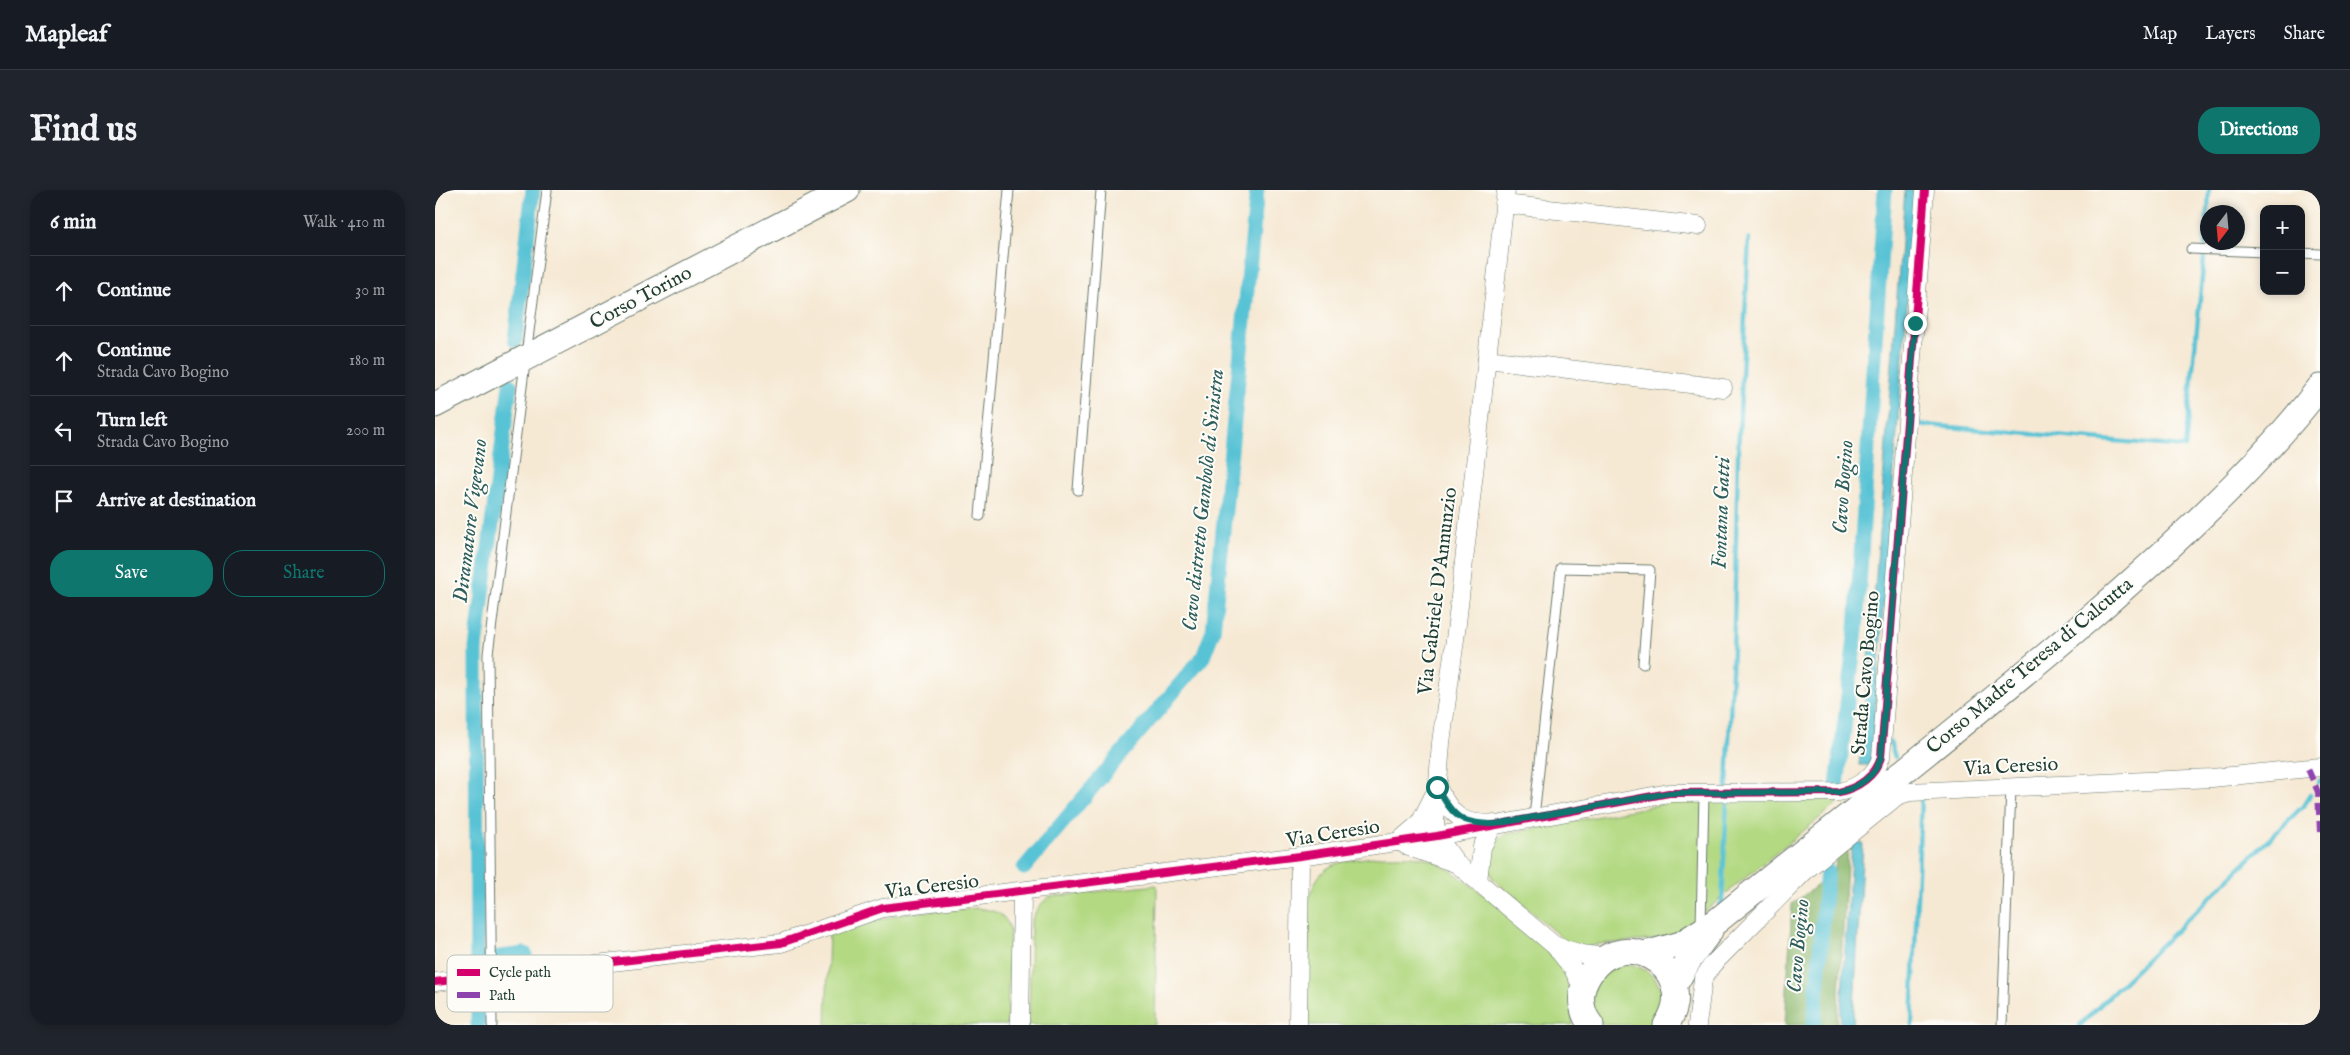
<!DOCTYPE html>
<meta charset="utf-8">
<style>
:root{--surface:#171b24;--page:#20242c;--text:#f1f3f6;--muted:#9ea1a6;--line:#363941;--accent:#0f766e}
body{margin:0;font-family:"IM FELL English",serif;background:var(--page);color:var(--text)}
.controls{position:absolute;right:15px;top:15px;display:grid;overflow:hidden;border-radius:10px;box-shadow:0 2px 8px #0003}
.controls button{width:45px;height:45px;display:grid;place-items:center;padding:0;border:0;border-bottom:1px solid var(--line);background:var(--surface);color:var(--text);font:25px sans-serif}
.compass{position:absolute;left:1765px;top:15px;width:45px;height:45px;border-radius:50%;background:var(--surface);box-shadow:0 2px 8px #0003;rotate:196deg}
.stop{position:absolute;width:15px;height:15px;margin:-11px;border:4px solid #0f766e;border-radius:50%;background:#fff}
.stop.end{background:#0f766e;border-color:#fff;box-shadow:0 1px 5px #0008}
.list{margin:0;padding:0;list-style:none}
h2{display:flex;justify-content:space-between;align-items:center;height:65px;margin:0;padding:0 20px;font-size:21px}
h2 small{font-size:16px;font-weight:400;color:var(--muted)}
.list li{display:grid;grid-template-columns:32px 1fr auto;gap:15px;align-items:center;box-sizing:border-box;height:70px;padding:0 20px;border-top:1px solid var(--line)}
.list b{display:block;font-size:19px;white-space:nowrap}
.list p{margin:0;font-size:16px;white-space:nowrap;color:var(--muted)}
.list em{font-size:16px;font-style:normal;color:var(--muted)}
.actions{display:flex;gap:10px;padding:15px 20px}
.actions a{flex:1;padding:11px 0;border:1px solid var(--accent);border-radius:20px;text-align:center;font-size:18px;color:var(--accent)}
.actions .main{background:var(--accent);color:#fff}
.icon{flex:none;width:28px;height:28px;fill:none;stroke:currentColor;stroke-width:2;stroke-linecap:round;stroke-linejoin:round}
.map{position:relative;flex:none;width:1885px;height:835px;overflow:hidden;border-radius:20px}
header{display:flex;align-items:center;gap:30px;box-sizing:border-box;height:70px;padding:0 25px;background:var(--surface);border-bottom:1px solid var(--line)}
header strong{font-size:24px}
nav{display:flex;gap:28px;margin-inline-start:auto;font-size:18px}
.intro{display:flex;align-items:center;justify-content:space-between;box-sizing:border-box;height:120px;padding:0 30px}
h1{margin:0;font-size:35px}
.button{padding:12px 22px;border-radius:20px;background:var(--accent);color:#fff;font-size:18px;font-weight:700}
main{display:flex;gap:30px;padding:0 30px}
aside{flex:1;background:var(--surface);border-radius:20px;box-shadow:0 2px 8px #0003}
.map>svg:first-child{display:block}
.green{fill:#b3d982;stroke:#698b5b}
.forest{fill:#8eb970;stroke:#567b52}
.water{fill:#59c3d5;stroke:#3c8084}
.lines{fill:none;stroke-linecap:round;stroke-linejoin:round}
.stream{stroke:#59c3d5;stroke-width:4.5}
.canal{stroke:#59c3d5;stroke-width:15}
.lane-casing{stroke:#6a796c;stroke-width:11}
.street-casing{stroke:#6a796c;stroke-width:19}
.secondary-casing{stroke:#6a796c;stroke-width:27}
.lane{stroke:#fff;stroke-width:9}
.street{stroke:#fff;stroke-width:18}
.secondary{stroke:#fff;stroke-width:25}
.quiet{stroke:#8e44ad;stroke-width:6;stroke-dasharray:12 6;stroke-linecap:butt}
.cycleway-casing{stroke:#fdfcf7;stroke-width:11}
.cycleway{stroke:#d6006c;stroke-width:8}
.route{stroke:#0f766e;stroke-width:6}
.labels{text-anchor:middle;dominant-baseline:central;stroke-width:4;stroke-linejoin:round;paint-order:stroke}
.street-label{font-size:20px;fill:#1f3d34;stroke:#fdfcf7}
.water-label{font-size:21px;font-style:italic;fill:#2e5e5c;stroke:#fdfcf7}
.key{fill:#fdfcf7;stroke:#bac3bc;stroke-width:1}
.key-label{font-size:14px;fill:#1f3d34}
</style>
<header>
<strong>Mapleaf</strong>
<nav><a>Map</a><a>Layers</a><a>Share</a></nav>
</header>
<div class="intro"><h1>Find us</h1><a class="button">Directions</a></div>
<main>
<aside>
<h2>6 min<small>Walk · 410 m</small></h2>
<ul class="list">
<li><svg class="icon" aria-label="ahead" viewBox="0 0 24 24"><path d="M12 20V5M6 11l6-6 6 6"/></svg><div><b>Continue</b></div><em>30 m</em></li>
<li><svg class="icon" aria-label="ahead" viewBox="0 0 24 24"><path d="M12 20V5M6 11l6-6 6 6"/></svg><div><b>Continue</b><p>Strada Cavo Bogino</p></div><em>180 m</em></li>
<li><svg class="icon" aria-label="left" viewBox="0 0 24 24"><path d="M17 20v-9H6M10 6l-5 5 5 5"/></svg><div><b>Turn left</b><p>Strada Cavo Bogino</p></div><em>200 m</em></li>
<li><svg class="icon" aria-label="arrive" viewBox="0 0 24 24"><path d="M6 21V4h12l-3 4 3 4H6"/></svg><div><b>Arrive at destination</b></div></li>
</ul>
<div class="actions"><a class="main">Save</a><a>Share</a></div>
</aside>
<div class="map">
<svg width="1885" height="835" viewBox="0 0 1885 835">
<rect width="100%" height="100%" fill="#fdfcf7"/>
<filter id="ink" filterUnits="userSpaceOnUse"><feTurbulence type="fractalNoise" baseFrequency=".02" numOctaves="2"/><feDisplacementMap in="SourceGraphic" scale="10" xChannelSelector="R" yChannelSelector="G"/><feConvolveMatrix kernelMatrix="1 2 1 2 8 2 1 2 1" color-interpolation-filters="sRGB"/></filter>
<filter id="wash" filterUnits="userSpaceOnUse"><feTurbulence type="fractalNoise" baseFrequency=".0096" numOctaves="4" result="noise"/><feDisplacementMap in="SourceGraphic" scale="20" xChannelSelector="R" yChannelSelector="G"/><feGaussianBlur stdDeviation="1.12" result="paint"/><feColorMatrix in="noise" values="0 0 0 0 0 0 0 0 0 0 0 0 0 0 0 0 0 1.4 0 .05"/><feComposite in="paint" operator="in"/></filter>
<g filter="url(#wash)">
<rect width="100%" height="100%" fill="#f6e9d4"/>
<g class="green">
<path d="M1277 607 1408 609 1294 701 1252 737 1237 745 1217 750 1163 754 1151 758 1137 754 1127 748 1058 689C1050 668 1051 655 1071 644L1238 612H1272Z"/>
<path d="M945 666C962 666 983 664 999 671 1020 679 1119 758 1129 778 1135 791 1137 821 1138 835H872L873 716C881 669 905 672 945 666Z"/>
<path d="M722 695 720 835H594L596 733C600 721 604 715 614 707Z"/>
<path d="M542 718C559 721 569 721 575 739L572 835H391L394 743 470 723Z"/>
<path d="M1193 774C1224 779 1238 810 1218 835H1168C1165 830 1159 823 1158 818 1153 794 1171 777 1193 774Z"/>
</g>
<path class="forest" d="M1413 659 1402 835H1350L1357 714 1399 683 1402 665Z"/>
<g class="water">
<path d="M1470 0H1481L1436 575H1424L1437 438Z"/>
<path d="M1417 652 1428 653 1418 835H1405Z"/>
</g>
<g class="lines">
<g class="stream">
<path d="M1773 22 1774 0"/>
<path d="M1770 55 1772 25"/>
<path d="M1478 237 1479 234 1750 257 1769 68"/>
<path d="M1455 552 1460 567"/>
<path d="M1883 593 1885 590"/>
<path d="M1292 598 1299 436 1303 263 1314 49"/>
<path d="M1284 715 1287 712 1292 610"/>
<path d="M1477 835 1486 608"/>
<path d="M1645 835 1868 616 1875 605"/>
</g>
<g class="canal">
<path d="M80 150 98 0"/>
<path d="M1402 596 1421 440 1450 0"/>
<path d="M589 678 768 467 778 441 822 0"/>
<path d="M42 770 90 764"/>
<path d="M42 772 41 458 75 195"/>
<path d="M43 793V835"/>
<path d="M1379 835 1392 680"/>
</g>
</g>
</g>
<g filter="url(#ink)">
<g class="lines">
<g class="lane-casing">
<g id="lane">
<path d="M1756 59 1829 62"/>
<path d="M1866 63 1885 64"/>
<path d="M643 300 666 0"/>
<path d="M545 326 574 0"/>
<path d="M1099 627 1126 378 1215 380 1208 474"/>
<path d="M1266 736 1269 604"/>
<path d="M57 835 53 464 112 0"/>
<path d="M1567 835 1576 598"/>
</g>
</g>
<g class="street-casing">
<g id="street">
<path d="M1071 0 1021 442 1006 553 1000 632 1002 646 1022 674 1120 756 1138 779 1148 799"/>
<path d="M1069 14 1263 36"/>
<path d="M1052 169 1288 198"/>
<path d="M1002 597C1018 627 1025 634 1059 634L1047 657 1043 691"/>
<path d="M998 607 985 633 964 651 974 657 1020 673"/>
<path d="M1120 756 1147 764 1170 767"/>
<path d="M0 792 346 753 448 718 865 666 1002 646 1234 603 1404 602C1423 598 1441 586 1446 567L1490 0"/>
<path d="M585 835 587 703"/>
<path d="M863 835 865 666"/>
<path d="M1262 835 1268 789 1277 775 1372 679 1462 606 1475 602 1777 588 1885 577"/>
</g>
</g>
<g class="secondary-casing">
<g id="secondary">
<path d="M0 215 412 0"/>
<path d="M1210 764 1246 754 1282 731C1406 630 1533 533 1654 429 1734 359 1820 281 1885 197"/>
<path d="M1239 796 1254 770 1275 741"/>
<path d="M1156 835C1147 824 1144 808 1149 795 1179 724 1270 779 1231 835"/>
</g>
</g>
<use href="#lane" class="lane"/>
<use href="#street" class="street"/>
<use href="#secondary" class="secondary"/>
<path class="quiet" d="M1873 579 1883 602 1885 642"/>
<g class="cycleway-casing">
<path id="cycleway" d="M0 792 346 753 448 718 865 666 1002 646 1234 603 1404 602C1423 598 1441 586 1446 567L1490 0"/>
</g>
<use href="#cycleway" class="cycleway"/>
</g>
</g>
<g class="lines" filter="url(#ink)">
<path class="route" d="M1002 597C1018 627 1025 634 1060 634L1234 603 1404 602C1423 598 1441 586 1446 567L1480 133"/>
</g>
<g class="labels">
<g class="street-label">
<text transform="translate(206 108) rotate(-28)">Corso Torino</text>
<text transform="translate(1003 401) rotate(-83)">Via Gabriele D'Annunzio</text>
<text transform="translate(1595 476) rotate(-40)">Corso Madre Teresa di Calcutta</text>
<text transform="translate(1431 483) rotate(-85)">Strada Cavo Bogino</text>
<text transform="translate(1576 577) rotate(-3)">Via Ceresio</text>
<text transform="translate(898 644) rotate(-9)">Via Ceresio</text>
<text transform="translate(497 697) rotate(-7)">Via Ceresio</text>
</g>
<g class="water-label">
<text transform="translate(1409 297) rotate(-86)">Cavo Bogino</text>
<text transform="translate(769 310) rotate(-84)">Cavo distretto Gambolò di Sinistra</text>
<text transform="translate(1287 323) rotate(-88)">Fontana Gatti</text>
<text transform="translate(36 331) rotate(-83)">Diramatore Vigevano</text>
<text transform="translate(1364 756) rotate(-85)">Cavo Bogino</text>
</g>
</g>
<rect x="12" y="765" width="166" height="57" rx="8" class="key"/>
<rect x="22" y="779" width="23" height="7" fill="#d6006c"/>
<rect x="22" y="802" width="23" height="6" fill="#8e44ad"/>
<g class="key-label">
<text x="54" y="787">Cycle path</text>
<text x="54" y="810">Path</text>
</g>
</svg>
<div class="controls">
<button>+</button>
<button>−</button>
</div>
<svg class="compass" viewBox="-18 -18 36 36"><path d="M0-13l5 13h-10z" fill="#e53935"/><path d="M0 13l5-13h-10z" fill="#9ea1a6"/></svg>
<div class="stop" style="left:1002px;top:597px"></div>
<div class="stop end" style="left:1480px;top:133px"></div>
</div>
</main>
